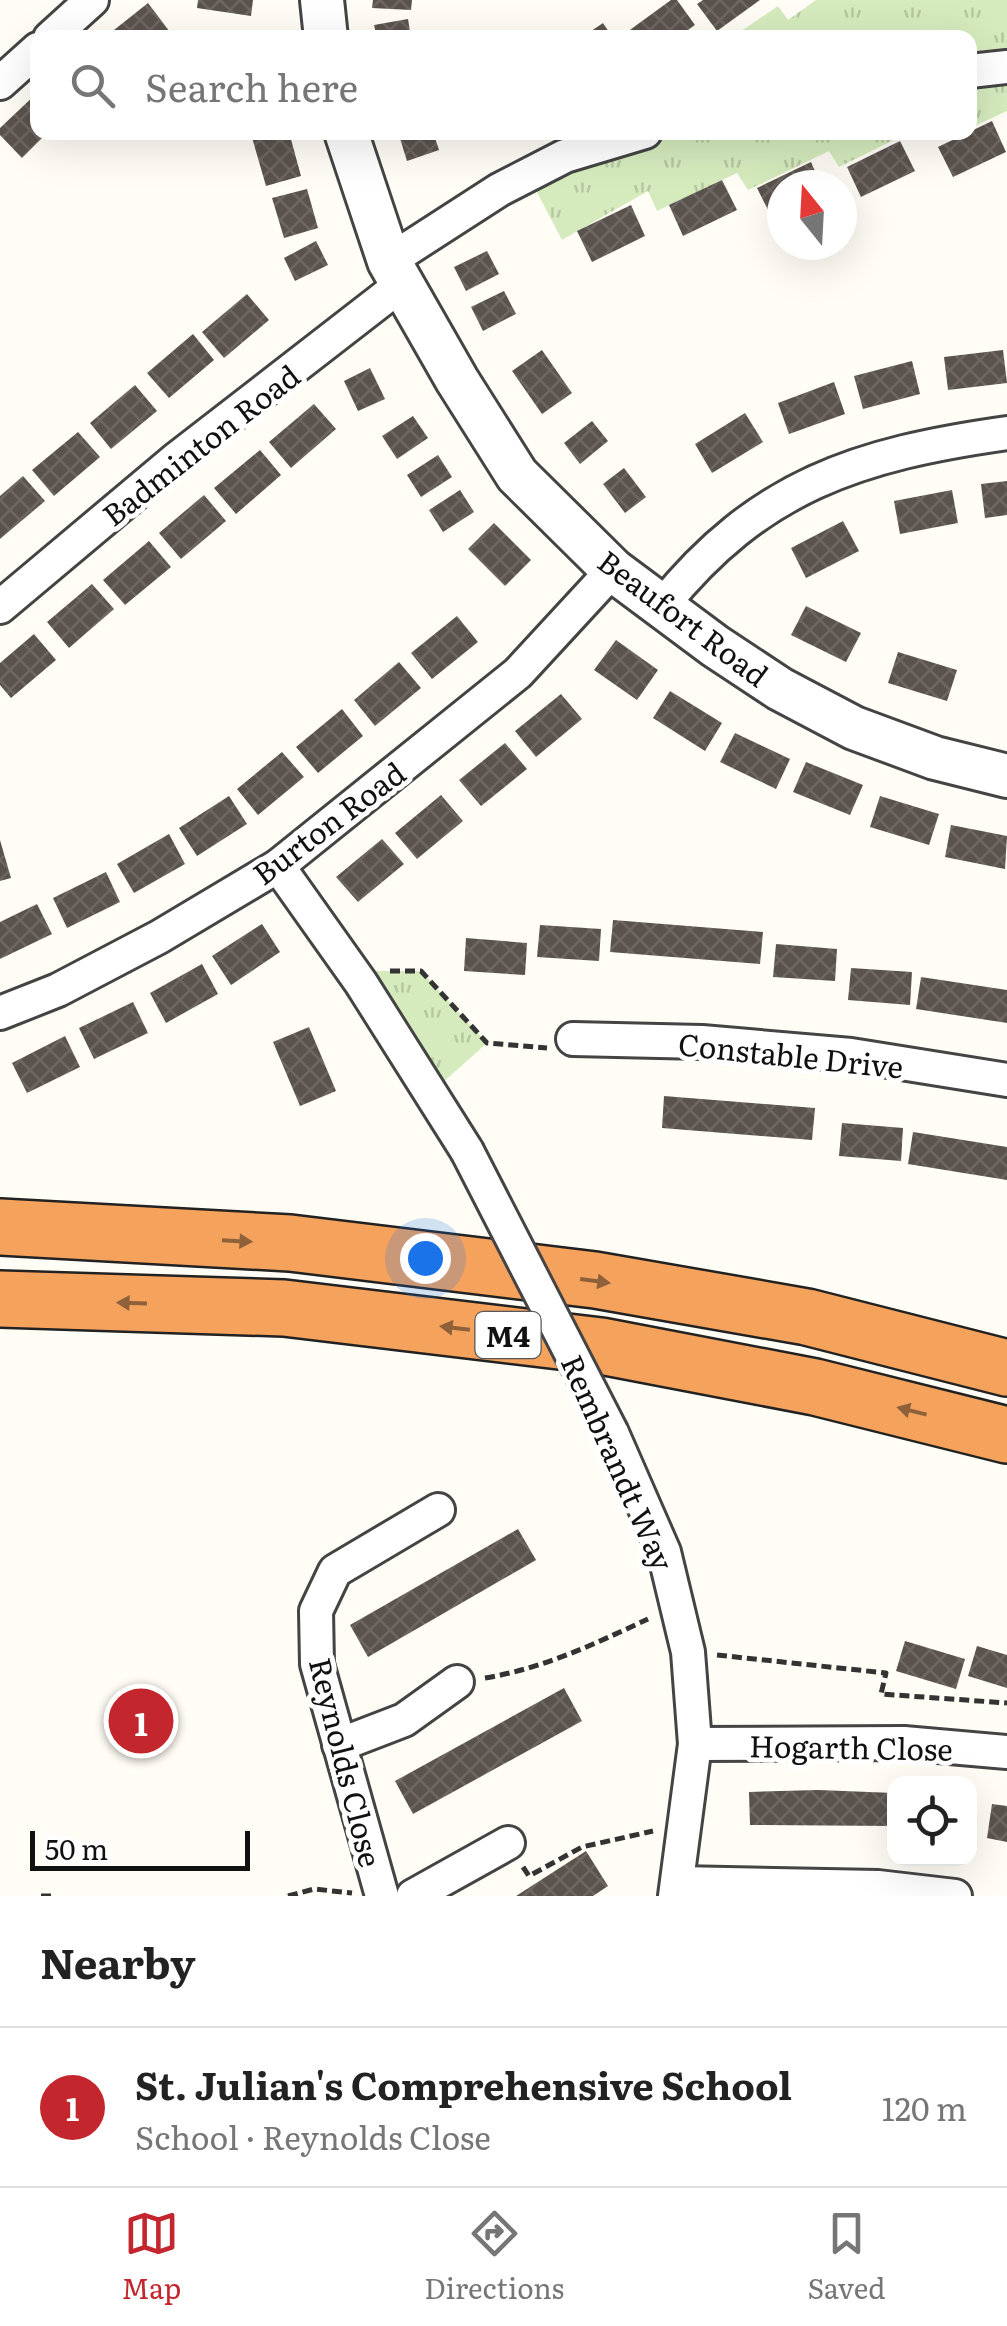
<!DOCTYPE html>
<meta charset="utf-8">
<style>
:root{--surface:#fff;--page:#f6f6f6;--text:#222;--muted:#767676;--line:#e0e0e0;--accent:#c4262e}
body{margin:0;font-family:Literata,serif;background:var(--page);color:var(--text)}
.controls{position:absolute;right:30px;bottom:30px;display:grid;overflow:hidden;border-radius:20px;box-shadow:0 10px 40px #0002}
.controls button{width:90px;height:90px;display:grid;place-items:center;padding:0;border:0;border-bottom:2px solid var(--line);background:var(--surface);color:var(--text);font:50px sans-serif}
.compass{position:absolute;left:767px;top:170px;width:90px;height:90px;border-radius:50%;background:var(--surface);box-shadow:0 10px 40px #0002;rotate:342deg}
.scale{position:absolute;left:30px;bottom:25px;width:220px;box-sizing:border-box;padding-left:10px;border:5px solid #111;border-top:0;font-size:28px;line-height:35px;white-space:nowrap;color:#111;-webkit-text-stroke:8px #fff;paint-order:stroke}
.you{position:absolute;left:425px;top:1258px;width:35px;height:35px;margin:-25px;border:8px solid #fff;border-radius:50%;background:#1a73e8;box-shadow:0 0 0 15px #1a73e833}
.badge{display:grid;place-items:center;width:65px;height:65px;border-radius:50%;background:var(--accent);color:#fff;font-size:32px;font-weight:700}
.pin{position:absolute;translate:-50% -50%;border:5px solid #fff;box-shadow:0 2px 10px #0006}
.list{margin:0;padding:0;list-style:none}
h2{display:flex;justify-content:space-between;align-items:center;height:130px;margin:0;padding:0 40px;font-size:42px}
h2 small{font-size:32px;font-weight:400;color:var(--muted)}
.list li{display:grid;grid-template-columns:65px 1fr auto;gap:30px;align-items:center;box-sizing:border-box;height:160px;padding:0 40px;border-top:2px solid var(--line)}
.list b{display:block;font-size:38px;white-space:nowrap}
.list p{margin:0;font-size:32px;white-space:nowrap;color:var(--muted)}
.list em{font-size:32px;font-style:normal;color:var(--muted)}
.icon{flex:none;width:55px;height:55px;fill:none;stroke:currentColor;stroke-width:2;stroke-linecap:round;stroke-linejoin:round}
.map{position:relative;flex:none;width:1007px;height:1896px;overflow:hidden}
.search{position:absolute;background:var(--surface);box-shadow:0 10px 40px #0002;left:30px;right:30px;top:30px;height:110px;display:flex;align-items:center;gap:25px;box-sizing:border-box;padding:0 35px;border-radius:20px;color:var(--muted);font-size:38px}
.sheet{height:290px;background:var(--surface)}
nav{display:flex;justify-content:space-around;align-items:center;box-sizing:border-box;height:140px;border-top:2px solid var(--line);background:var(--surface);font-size:28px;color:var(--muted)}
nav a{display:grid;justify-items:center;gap:5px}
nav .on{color:var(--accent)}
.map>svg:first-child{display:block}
.grass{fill:url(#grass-tufts)}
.building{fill:url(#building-cross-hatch)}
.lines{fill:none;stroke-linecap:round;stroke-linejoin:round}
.minor-casing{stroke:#444;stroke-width:38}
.tertiary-casing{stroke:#444;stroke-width:48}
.motorway-casing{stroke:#222;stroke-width:60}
.path{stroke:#333;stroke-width:5;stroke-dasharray:10 5;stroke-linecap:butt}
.minor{stroke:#fff;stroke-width:32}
.tertiary{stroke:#fff;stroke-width:42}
.motorway{stroke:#f5a25d;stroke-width:55}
.minor-bridge-casing{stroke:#444;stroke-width:38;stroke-linecap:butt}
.minor-bridge{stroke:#fff;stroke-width:32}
.oneway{fill:#8e613b}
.labels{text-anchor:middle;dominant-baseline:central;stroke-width:10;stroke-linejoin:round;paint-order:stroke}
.shield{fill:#fff;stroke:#585858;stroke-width:2.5}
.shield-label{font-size:28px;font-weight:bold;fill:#111}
.street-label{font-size:30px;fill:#111;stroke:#fff}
</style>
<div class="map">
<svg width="1007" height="1896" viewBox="0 0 1007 1896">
<defs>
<pattern id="grass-tufts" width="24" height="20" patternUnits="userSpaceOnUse" patternTransform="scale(2.5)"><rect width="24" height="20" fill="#d5ebbd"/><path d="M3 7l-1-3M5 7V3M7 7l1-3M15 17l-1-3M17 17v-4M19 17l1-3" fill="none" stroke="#b6c8a1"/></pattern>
<pattern id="building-cross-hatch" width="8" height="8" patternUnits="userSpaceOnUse" patternTransform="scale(2.5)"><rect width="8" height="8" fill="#5a524d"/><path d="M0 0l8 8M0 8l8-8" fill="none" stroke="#6d6662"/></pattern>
</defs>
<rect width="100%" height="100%" fill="#fffdf5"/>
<g class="grass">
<path d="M816 0H1007V111L970 128V38H731L778 6 788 20Z"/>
<path d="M578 133H908L839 167 829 151 748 190 737 173 657 211 648 191 562 240 528 175 565 156Z"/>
<path d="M352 971H421L487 1043 431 1093Z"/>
</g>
<g class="building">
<path d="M198 0H253L251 16 197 8Z"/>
<path d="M373 0H412L411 10 372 8Z"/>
<path d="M671 0H677L695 25 677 38H631L627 32Z"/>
<path d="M703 0H760L717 31 697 4Z"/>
<path d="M148 3 170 32 163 38H104Z"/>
<path d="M408 19 411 38H377L374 25Z"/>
<path d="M603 23 613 38H581Z"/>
<path d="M38 92V132H48L22 158 0 135V128Z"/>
<path d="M992 121 1006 152 953 177 938 147Z"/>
<path d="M289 132 301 176 266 186 251 134Z"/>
<path d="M398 132H433L439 150 407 161Z"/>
<path d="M900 141 915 171 861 197 847 167Z"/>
<path d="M811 162 821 185H782V213L772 218 757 188Z"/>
<path d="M722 180 737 210 683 236 669 205Z"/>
<path d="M307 189 318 228 284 238 272 198Z"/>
<path d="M631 205 645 236 592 262 577 231Z"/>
<path d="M316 241 328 265 295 281 284 258Z"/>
<path d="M487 251 499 274 466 291 454 267Z"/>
<path d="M504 291 516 314 483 331 471 307Z"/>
<path d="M247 294 269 320 224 358 202 332Z"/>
<path d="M193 334 214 360 169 398 147 373Z"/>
<path d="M542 350 572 393 542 414 512 371Z"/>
<path d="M1003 350 1007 383 948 390 944 357Z"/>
<path d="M912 361 920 394 863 409 854 376Z"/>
<path d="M370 368 385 399 358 411 344 381Z"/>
<path d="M834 382 845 414 789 434 778 403Z"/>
<path d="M135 385 157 411 111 449 90 423Z"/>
<path d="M314 404 336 429 291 468 269 442Z"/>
<path d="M745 413 763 442 712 473 695 444Z"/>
<path d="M413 416 428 438 397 459 382 436Z"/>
<path d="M592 421 608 441 580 464 564 443Z"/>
<path d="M78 432 100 457 54 496 32 470Z"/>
<path d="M260 450 281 475 236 514 214 488Z"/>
<path d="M438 455 452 477 421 497 407 475Z"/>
<path d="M624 468 646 497 625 513 603 484Z"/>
<path d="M23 476 45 501 0 539V496Z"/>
<path d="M1007 481V515L985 518 981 484Z"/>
<path d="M460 490 474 512 443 532 429 510Z"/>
<path d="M952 490 958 523 900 534 894 501Z"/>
<path d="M204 495 226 521 181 559 159 533Z"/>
<path d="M843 521 859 551 806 578 791 548Z"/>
<path d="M494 523 531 560 505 586 468 549Z"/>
<path d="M149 541 171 567 125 605 103 580Z"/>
<path d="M92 584 114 609 69 648 47 622Z"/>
<path d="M806 606 861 633 846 662 791 635Z"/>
<path d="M457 616 478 642 432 679 411 653Z"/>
<path d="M34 634 56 660 11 698 0 685V663Z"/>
<path d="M616 640 658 670 637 700 594 670Z"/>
<path d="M898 652 957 670 947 701 888 683Z"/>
<path d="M399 662 421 688 375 726 354 700Z"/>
<path d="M670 691 722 723 705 751 653 718Z"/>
<path d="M561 694 582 719 536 757 515 731Z"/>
<path d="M342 709 363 736 318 773 296 747Z"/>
<path d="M735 733 790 759 776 789 720 762Z"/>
<path d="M505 743 527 769 481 806 459 780Z"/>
<path d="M282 752 304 777 258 815 237 789Z"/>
<path d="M806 762 863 785 850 815 793 792Z"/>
<path d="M441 795 463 821 417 859 395 833Z"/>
<path d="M229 796 247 824 197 856 179 828Z"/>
<path d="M880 796 939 814 929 845 870 827Z"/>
<path d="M951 825 1007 836 1005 869 945 857Z"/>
<path d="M169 834 185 864 134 893 117 864Z"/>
<path d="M382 839 404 864 358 902 336 877Z"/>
<path d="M0 840 11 878 0 881Z"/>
<path d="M106 872 120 902 67 928 53 898Z"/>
<path d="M37 904 52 934 0 959V922Z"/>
<path d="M613 920 763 932 760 964 610 952Z"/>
<path d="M262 924 280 952 231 985 212 956Z"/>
<path d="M540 925 601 929 599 961 537 957Z"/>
<path d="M466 938 527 943 525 975 464 971Z"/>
<path d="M776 944 837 949 835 981 773 977Z"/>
<path d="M202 964 218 994 166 1023 150 993Z"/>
<path d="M851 968 912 972 910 1005 848 1000Z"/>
<path d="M921 977 1007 990V1023L916 1009Z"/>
<path d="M133 1002 148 1033 94 1059 79 1028Z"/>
<path d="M309 1027 336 1091 300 1106 273 1042Z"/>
<path d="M65 1036 80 1067 27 1093 12 1063Z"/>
<path d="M664 1096 815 1108 812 1140 662 1128Z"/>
<path d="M842 1123 903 1128 901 1161 839 1156Z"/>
<path d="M913 1132 1007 1147V1180L908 1164Z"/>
<path d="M518 1529 536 1560 368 1657 350 1625Z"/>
<path d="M905 1641 965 1659 956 1689 896 1671Z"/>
<path d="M977 1646 1007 1655V1688L968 1676Z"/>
<path d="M564 1688 582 1721 413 1814 395 1781Z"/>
<path d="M818 1790 894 1793V1826L750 1825 749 1792Z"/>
<path d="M992 1804 1007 1806V1842L987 1838Z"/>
<path d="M970 1813 977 1814 972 1852H970Z"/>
<path d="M586 1851 608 1886 593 1896H516Z"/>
</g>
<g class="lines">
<g class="minor-casing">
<g id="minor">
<path d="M50 38 92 0"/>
<path d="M970 71 1007 67"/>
<path d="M0 83 38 49"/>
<path d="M389 261 499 190 565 156 645 132"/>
<path d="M662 606C759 485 859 454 1007 433"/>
<path d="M0 607 175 460 402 284"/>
<path d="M278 866 361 983 467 1151"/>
<path d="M0 1013 58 990 159 937 278 866 518 673 613 570"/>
<path d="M573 1039 702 1042 851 1055 1007 1080"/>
<path d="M612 1433 664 1552 688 1652 695 1744 675 1896"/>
<path d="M695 1744 904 1743 1007 1752"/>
<path d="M339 1745 404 1720 457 1682"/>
<path d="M678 1883 878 1887 955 1896"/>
<path d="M382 1896 317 1664 316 1611 335 1571 438 1510"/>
<path d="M413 1896 508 1843"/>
</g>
</g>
<g class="tertiary-casing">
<g id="tertiary">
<path d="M322 0 326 38"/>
<path d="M346 132 389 261 457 380 517 475 613 570 715 646 780 689 854 728 935 758 1007 776"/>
</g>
</g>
<g class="motorway-casing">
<g id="motorway">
<path d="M0 1227 290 1243 595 1280 807 1317 1007 1368"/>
<path d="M0 1299 284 1308 601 1346 815 1387 1007 1435"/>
</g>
</g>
<g class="path">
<path d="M390 971H421L487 1043 547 1048"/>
<path d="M717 1655 886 1673 881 1694 1007 1703"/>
<path d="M485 1678C545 1668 594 1644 648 1619"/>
<path d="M523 1867 529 1876 582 1847 653 1831"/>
<path d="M41 1896H54"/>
<path d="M288 1896 314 1889 352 1893"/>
</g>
<use href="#minor" class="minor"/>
<use href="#tertiary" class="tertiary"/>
<use href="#motorway" class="motorway"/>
<g class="minor-bridge-casing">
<path id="minor-bridge" d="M467 1151 612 1433"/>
</g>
<use href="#minor-bridge" class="minor-bridge"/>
</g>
<defs><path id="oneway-solid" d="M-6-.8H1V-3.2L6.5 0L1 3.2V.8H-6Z" transform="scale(2.5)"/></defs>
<g class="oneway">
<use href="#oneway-solid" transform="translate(237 1241) rotate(3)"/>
<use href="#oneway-solid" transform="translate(595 1281) rotate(8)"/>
<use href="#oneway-solid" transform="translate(132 1303) rotate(-178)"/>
<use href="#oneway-solid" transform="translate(455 1328) rotate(-173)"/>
<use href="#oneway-solid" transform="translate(912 1411) rotate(-166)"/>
</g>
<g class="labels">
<rect class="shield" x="475.5" y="1312" width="65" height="46" rx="8"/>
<g class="shield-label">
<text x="508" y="1335">M4</text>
</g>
<g class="street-label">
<text transform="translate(200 444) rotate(-38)">Badminton Road</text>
<text transform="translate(684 617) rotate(37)">Beaufort Road</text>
<text transform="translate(328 822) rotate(-37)">Burton Road</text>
<text transform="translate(791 1054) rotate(6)">Constable Drive</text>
<text transform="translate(619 1462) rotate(66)">Rembrandt Way</text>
<text transform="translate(851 1746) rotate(1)">Hogarth Close</text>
<text transform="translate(347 1762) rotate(76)">Reynolds Close</text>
</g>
</g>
</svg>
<div class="controls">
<button><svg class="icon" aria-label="locate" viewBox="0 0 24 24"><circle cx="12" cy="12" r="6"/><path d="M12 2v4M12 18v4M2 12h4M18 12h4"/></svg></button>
</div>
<svg class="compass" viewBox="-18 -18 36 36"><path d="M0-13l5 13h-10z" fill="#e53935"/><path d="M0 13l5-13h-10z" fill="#767676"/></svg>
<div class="scale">50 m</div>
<div class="you"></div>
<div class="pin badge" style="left:141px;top:1721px">1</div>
<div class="search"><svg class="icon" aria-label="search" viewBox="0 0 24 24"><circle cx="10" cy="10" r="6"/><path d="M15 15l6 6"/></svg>Search here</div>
</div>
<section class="sheet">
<h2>Nearby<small></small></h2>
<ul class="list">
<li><span class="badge">1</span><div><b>St. Julian's Comprehensive School</b><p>School · Reynolds Close</p></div><em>120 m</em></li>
</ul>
</section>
<nav>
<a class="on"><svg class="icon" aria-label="map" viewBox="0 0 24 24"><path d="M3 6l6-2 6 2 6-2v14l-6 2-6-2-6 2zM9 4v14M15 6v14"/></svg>Map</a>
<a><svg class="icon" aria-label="directions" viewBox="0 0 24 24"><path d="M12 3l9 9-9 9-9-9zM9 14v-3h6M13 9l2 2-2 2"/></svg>Directions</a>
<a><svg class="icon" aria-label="saved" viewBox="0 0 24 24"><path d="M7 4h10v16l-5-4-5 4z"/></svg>Saved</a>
</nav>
